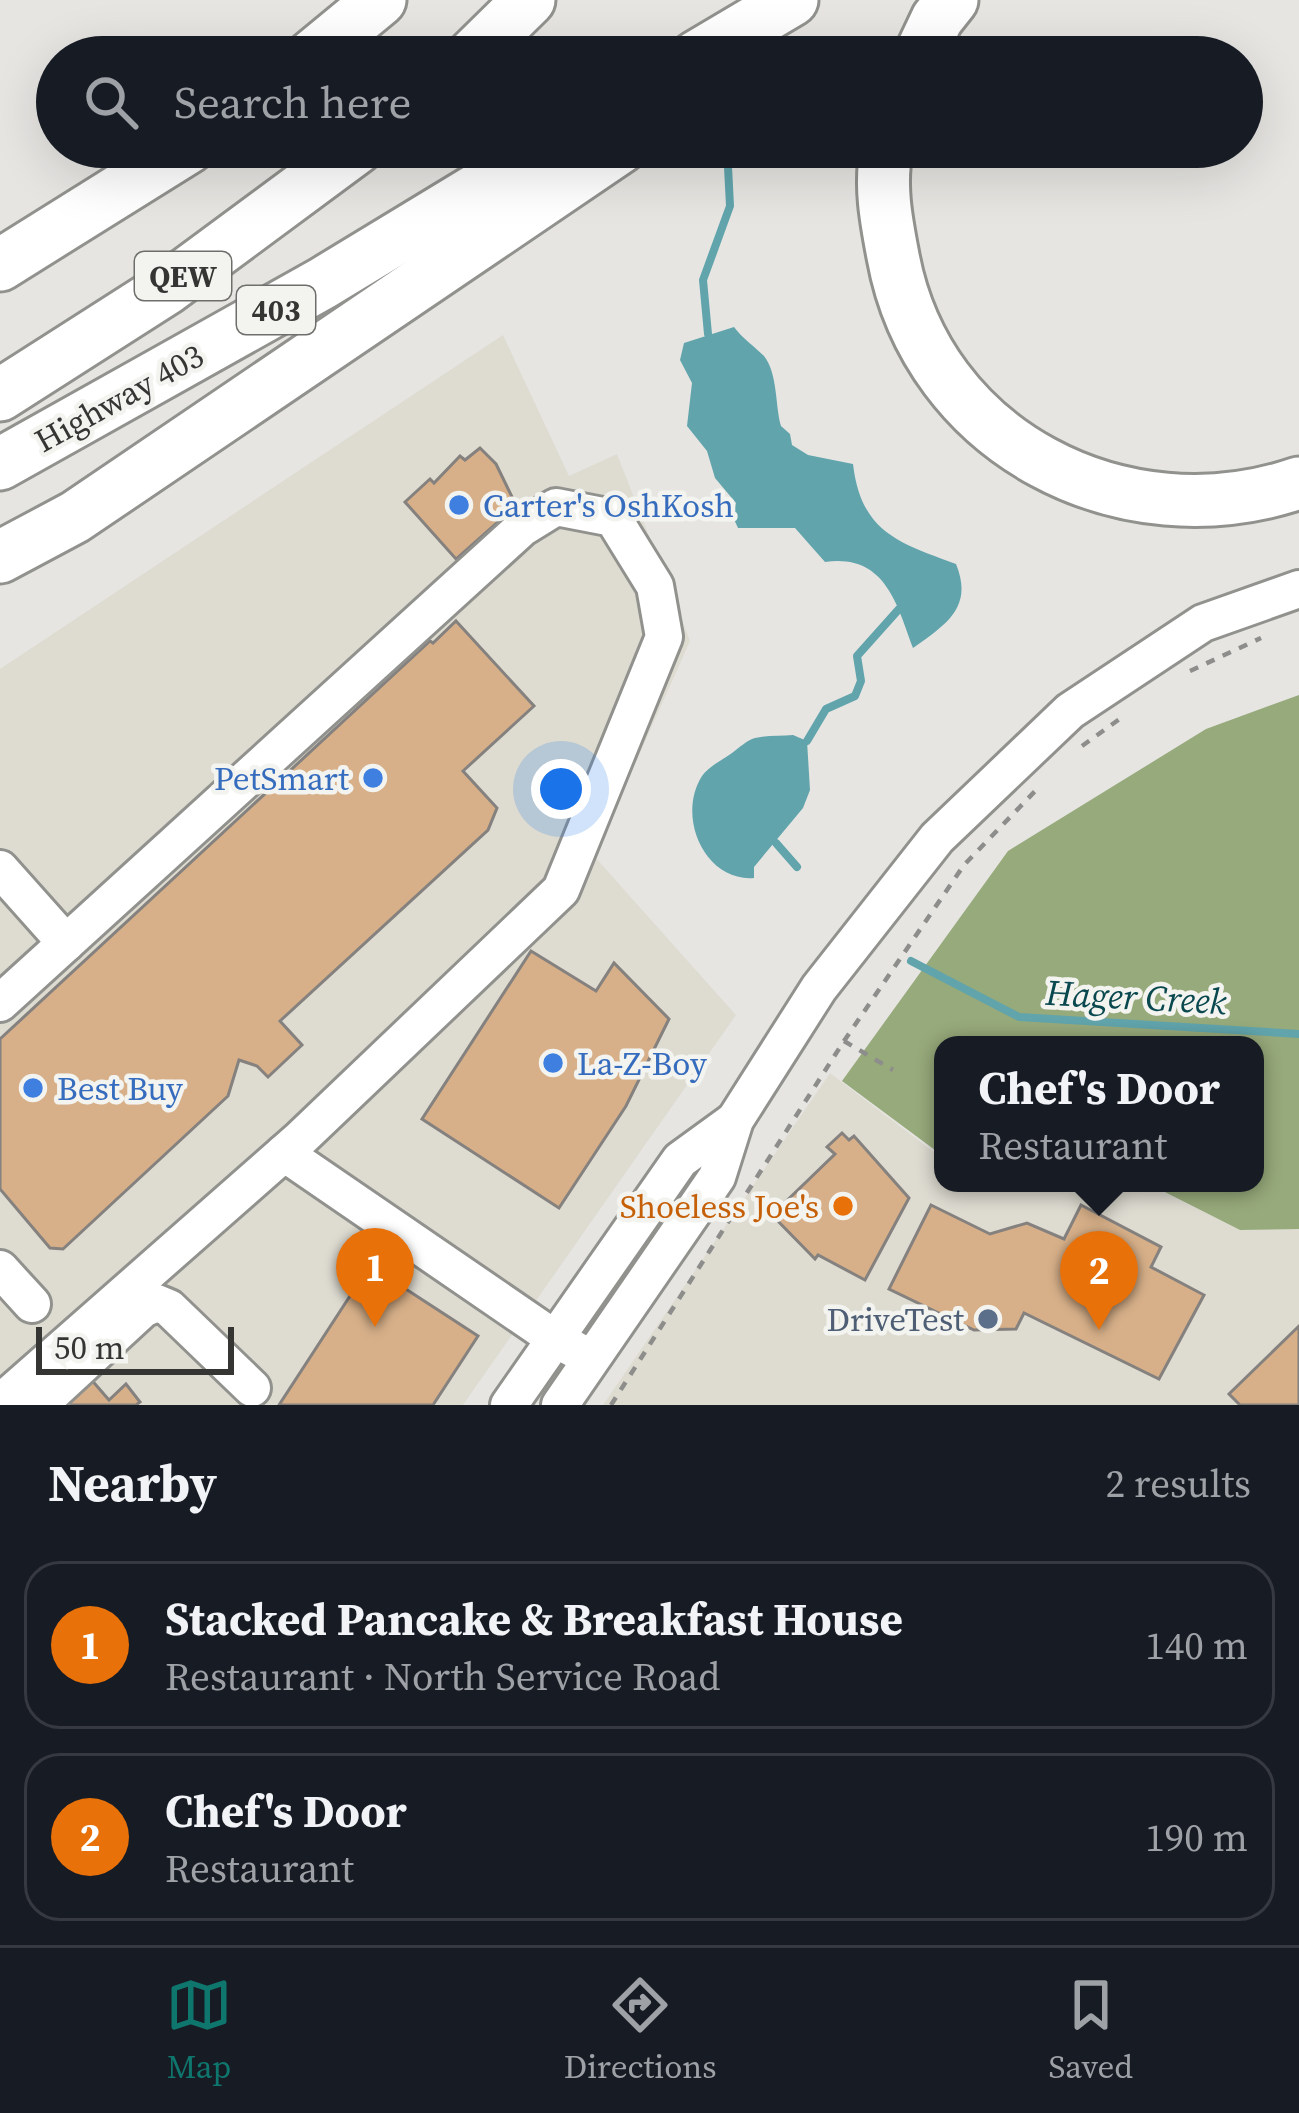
<!DOCTYPE html>
<meta charset="utf-8">
<style>
:root{--surface:#171b24;--page:#242831;--text:#f1f3f6;--muted:#9ea1a6;--line:#363941;--accent:#0f766e}
body{margin:0;font-family:"Source Serif 4",serif;background:var(--page);color:var(--text)}
.scale{position:absolute;left:36px;bottom:30px;width:198px;box-sizing:border-box;padding-left:12px;border:6px solid #353534;border-top:0;font-size:33px;line-height:42px;white-space:nowrap;color:#353534;-webkit-text-stroke:9px #f3f3ef;paint-order:stroke}
.you{position:absolute;left:561px;top:789px;width:42px;height:42px;margin:-30px;border:9px solid #fff;border-radius:50%;background:#1a73e8;box-shadow:0 0 0 18px #1a73e833}
.badge{display:grid;place-items:center;width:78px;height:78px;border-radius:50%;background:var(--accent);color:#fff;font-size:39px;font-weight:700}
.pin{position:absolute;translate:-50% -99px;filter:drop-shadow(0 3px 6px #0008)}
.pin::after{content:'';position:absolute;top:63px;width:42px;height:36px;background:inherit;clip-path:polygon(0 0,100% 0,50% 100%)}
.popup{position:absolute;left:934px;top:1036px;width:330px;height:156px;box-sizing:border-box;display:grid;place-content:center;border-radius:24px;background:var(--surface);filter:drop-shadow(0 3px 9px #0005);font-size:39px;white-space:nowrap;color:var(--muted)}
.popup b{font-size:45px;color:var(--text)}
.popup::after{content:'';position:absolute;left:50%;top:100%;margin-left:-24px;border:24px solid transparent;border-top-color:var(--surface)}
.list{margin:0;padding:0;list-style:none}
h2{display:flex;justify-content:space-between;align-items:center;height:156px;margin:0;padding:0 48px;font-size:51px}
h2 small{font-size:39px;font-weight:400;color:var(--muted)}
.list li{display:grid;grid-template-columns:78px 1fr auto;gap:36px;align-items:center;box-sizing:border-box;height:168px;margin:0 24px 24px;padding:0 24px;border:3px solid var(--line);border-radius:36px}
.list b{display:block;font-size:45px;white-space:nowrap}
.list p{margin:0;font-size:39px;white-space:nowrap;color:var(--muted)}
.list em{font-size:39px;font-style:normal;color:var(--muted)}
.icon{flex:none;width:66px;height:66px;fill:none;stroke:currentColor;stroke-width:2;stroke-linecap:round;stroke-linejoin:round}
.map{position:relative;flex:none;width:1299px;height:1405px;overflow:hidden}
.search{position:absolute;background:var(--surface);box-shadow:0 12px 48px #0002;left:36px;right:36px;top:36px;height:132px;display:flex;align-items:center;gap:30px;box-sizing:border-box;padding:0 42px;border-radius:66px;color:var(--muted);font-size:45px}
.sheet{height:540px;background:var(--surface)}
nav{display:flex;justify-content:space-around;align-items:center;box-sizing:border-box;height:168px;border-top:3px solid var(--line);background:var(--surface);font-size:33px;color:var(--muted)}
nav a{display:grid;justify-items:center;gap:6px}
nav .on{color:var(--accent)}
.map>svg:first-child{display:block}
.built{fill:#dedcd1}
.forest{fill:#97aa7b}
.water{fill:#61a4ac}
.lines{fill:none;stroke-linecap:round;stroke-linejoin:round}
.stream{stroke:#61a4ac;stroke-width:8}
.building{fill:#d7b089;stroke:#84817f;stroke-width:3}
.minor-casing{stroke:#91918e;stroke-width:42}
.highway-casing{stroke:#91918e;stroke-width:57}
.path{stroke:#8d8d8b;stroke-width:4.5;stroke-dasharray:9 9;stroke-linecap:butt}
.minor{stroke:#fff;stroke-width:36}
.highway{stroke:#fff;stroke-width:51}
.shop-dot{fill:#3f7fe0;stroke:#f3f3ef;stroke-width:4.5}
.food-dot{fill:#e8710a;stroke:#f3f3ef;stroke-width:4.5}
.service-dot{fill:#5c6f8a;stroke:#f3f3ef;stroke-width:4.5}
.labels{text-anchor:middle;dominant-baseline:central;stroke-width:9;stroke-linejoin:round;paint-order:stroke}
.shield{fill:#f3f3ef;stroke:#6e6e6c;stroke-width:3}
.shield-label{font-size:30px;font-weight:bold;fill:#353534}
.street-label{font-size:33px;fill:#353534;stroke:#f3f3ef}
.shop-label{font-size:33px;fill:#366cbe;stroke:#f3f3ef;text-anchor:start}
.food-label{font-size:33px;fill:#c56008;stroke:#f3f3ef;text-anchor:end}
.service-label{font-size:33px;fill:#4e5e75;stroke:#f3f3ef;text-anchor:end}
.water-label{font-size:36px;font-style:italic;fill:#09484e;stroke:#f3f3ef}
</style>
<div class="map">
<svg width="1299" height="1405" viewBox="0 0 1299 1405">
<rect width="100%" height="100%" fill="#e6e5e2"/>
<g class="built">
<path d="M503 335 569 476 617 454 690 641 594 856 736 1015 463 1405H0V669Z"/>
<path d="M830 1073 943 1159V1183H975L984 1190 1042 1189 1055 1183H1146L1240 1230 1299 1228V1405H603Z"/>
</g>
<path class="forest" d="M1299 695V1229L1240 1230 1147 1183H1255V1045H943V1156L842 1081 1008 851 1206 729Z"/>
<g class="water">
<path d="M734 327C743 339 754 346 764 356 778 374 775 405 781 426L790 434 792 445 808 455 853 464C861 533 900 543 956 564 974 608 945 625 913 648 896 601 884 554 825 562L795 528H738L733 517 736 503 715 478 707 451 687 426 692 383 680 360 684 343Z"/>
<path d="M793 735 807 741 810 790 803 808 754 867V878C705 882 676 817 702 776 708 767 722 760 732 753 739 748 747 740 755 738 767 735 781 736 793 735Z"/>
</g>
<g class="lines">
<g class="stream">
<path d="M708 334 703 280 730 206 727 147"/>
<path d="M807 741 826 709 855 696 861 681 857 656 899 609"/>
<path d="M776 843 797 867"/>
<path d="M911 961 1019 1017 1299 1034"/>
</g>
</g>
<g class="building">
<path d="M480 448 496 464 514 501 506 509 509 512 456 559 405 502 430 479 434 483 460 456 465 460Z"/>
<path d="M456 621 534 706 463 771 497 808 488 830 280 1021 302 1045 268 1077 257 1066 239 1060 228 1096 63 1249 50 1248 0 1189V1039L430 641 433 643Z"/>
<path d="M531 951 596 991 614 963 669 1019 626 1106 559 1208 422 1119Z"/>
<path d="M842 1133 849 1140 854 1136 909 1198 865 1280 818 1255 815 1259 772 1215 835 1154 827 1147Z"/>
<path d="M931 1205 990 1234 1027 1223 1064 1239 1081 1205 1161 1247 1151 1267 1204 1295 1159 1379 1024 1313 1016 1329 974 1330 889 1289Z"/>
<path d="M375 1269 478 1336 433 1405H279L363 1276 368 1279Z"/>
<path d="M1299 1326V1405H1240L1229 1394Z"/>
<path d="M89 1377 109 1400 126 1384 140 1402 136 1405H58Z"/>
</g>
<g class="lines">
<g class="minor-casing">
<g id="minor">
<path d="M0 869 66 943"/>
<path d="M0 1003 522 528 556 507 613 518 655 586 664 637 561 890 300 1139 0 1403"/>
<path d="M284 1153 554 1338 590 1358"/>
<path d="M0 1269 32 1304"/>
<path d="M39 1405 143 1309 157 1303 169 1308 252 1388"/>
<path d="M509 1405 680 1160 735 1120"/>
<path d="M560 1405 717 1177 735 1120 819 988 937 838 1070 711 1203 623 1299 589"/>
</g>
</g>
<g class="highway-casing">
<g id="highway">
<path d="M311 57 380 0"/>
<path d="M471 57 529 0"/>
<path d="M696 57 792 0"/>
<path d="M919 57 937 19 952 0"/>
<path d="M887 147C879 183 886 220 893 256 927 443 1123 543 1299 483"/>
<path d="M0 265 189 147"/>
<path d="M0 395 166 289 358 147"/>
<path d="M0 464 323 283 547 147"/>
<path d="M0 557 75 517 621 147"/>
</g>
</g>
<g class="path">
<path d="M1190 671 1261 638"/>
<path d="M1082 746 1121 718"/>
<path d="M844 1041 893 1070"/>
<path d="M611 1405 844 1041 964 865 1039 787"/>
</g>
<use href="#minor" class="minor"/>
<use href="#highway" class="highway"/>
</g>
<g class="shop-dot">
<circle cx="459" cy="505" r="12"/>
<circle cx="373" cy="778" r="12"/>
<circle cx="553" cy="1063" r="12"/>
<circle cx="33" cy="1088" r="12"/>
</g>
<circle class="food-dot" cx="843" cy="1206" r="12"/>
<circle class="service-dot" cx="988" cy="1319" r="12"/>
<g class="labels">
<g class="shield">
<rect x="135" y="252" width="96" height="48" rx="9"/>
<rect x="237" y="286" width="78" height="48" rx="9"/>
</g>
<g class="shield-label">
<text x="183" y="276">QEW</text>
<text x="276" y="310">403</text>
</g>
<g class="street-label">
<text transform="translate(119 398) rotate(-29)">Highway 403</text>
</g>
<g class="shop-label">
<text x="483" y="505">Carter's OshKosh</text>
<text x="349" y="778" text-anchor="end">PetSmart</text>
<text x="577" y="1063">La-Z-Boy</text>
<text x="57" y="1088">Best Buy</text>
</g>
<g class="food-label">
<text x="819" y="1206">Shoeless Joe's</text>
</g>
<g class="service-label">
<text x="964" y="1319">DriveTest</text>
</g>
<g class="water-label">
<text transform="translate(1136 997) rotate(3)">Hager Creek</text>
</g>
</g>
</svg>
<div class="scale">50 m</div>
<div class="you"></div>
<div class="pin badge" style="left:375px;top:1327px;background:#e8710a">1</div>
<div class="pin badge" style="left:1099px;top:1330px;background:#e8710a">2</div>
<div class="popup"><b>Chef's Door</b>Restaurant</div>
<div class="search"><svg class="icon" aria-label="search" viewBox="0 0 24 24"><circle cx="10" cy="10" r="6"/><path d="M15 15l6 6"/></svg>Search here</div>
</div>
<section class="sheet">
<h2>Nearby<small>2 results</small></h2>
<ul class="list">
<li><span class="badge" style="background:#e8710a">1</span><div><b>Stacked Pancake &amp; Breakfast House</b><p>Restaurant · North Service Road</p></div><em>140 m</em></li>
<li><span class="badge" style="background:#e8710a">2</span><div><b>Chef's Door</b><p>Restaurant</p></div><em>190 m</em></li>
</ul>
</section>
<nav>
<a class="on"><svg class="icon" aria-label="map" viewBox="0 0 24 24"><path d="M3 6l6-2 6 2 6-2v14l-6 2-6-2-6 2zM9 4v14M15 6v14"/></svg>Map</a>
<a><svg class="icon" aria-label="directions" viewBox="0 0 24 24"><path d="M12 3l9 9-9 9-9-9zM9 14v-3h6M13 9l2 2-2 2"/></svg>Directions</a>
<a><svg class="icon" aria-label="saved" viewBox="0 0 24 24"><path d="M7 4h10v16l-5-4-5 4z"/></svg>Saved</a>
</nav>
